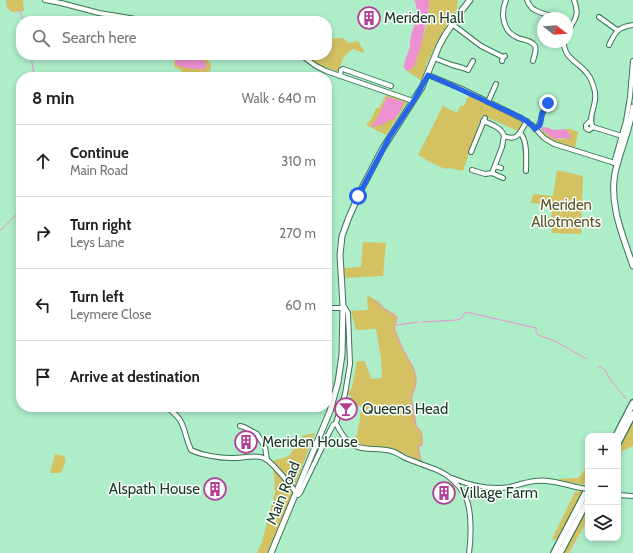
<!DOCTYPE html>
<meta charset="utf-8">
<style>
:root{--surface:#fff;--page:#f2f2f2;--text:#202124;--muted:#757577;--line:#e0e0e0}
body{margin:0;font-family:Cabin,sans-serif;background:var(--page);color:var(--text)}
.controls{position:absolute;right:12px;bottom:12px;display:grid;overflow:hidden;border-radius:8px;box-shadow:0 2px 6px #0003}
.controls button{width:36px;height:36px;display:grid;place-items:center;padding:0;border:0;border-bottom:1px solid var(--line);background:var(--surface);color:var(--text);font:20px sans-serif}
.compass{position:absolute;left:537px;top:12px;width:36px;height:36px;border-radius:50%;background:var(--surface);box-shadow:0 2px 6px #0003;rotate:107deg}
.stop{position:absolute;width:12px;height:12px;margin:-9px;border:3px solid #2563eb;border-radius:50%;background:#fff}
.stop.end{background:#2563eb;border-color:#fff;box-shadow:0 1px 4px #0008}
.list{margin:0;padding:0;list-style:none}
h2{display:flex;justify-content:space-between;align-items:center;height:52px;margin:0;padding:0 16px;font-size:17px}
h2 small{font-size:13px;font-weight:400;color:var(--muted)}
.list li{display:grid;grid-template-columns:26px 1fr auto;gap:12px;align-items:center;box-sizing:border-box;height:72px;padding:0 16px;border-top:1px solid var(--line)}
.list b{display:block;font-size:15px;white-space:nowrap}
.list p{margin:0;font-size:13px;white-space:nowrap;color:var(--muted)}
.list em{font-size:13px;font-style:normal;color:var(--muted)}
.icon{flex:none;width:22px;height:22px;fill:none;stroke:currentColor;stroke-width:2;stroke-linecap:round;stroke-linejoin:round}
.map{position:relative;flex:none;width:633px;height:553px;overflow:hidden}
.search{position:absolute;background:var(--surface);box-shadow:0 2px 6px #0003;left:16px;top:16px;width:316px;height:44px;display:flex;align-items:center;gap:10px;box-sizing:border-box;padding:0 14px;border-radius:16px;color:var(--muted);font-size:15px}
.panel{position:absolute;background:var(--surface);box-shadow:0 2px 6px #0003;left:16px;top:72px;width:316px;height:340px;border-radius:16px}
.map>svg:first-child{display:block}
.green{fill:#d3c162}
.water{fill:#ec90d1}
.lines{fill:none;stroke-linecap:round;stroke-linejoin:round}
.stream{stroke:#ec90d1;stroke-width:1}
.minor-casing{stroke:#387555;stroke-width:6}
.major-casing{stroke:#387555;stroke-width:7}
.highway-casing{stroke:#387555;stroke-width:8}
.minor{stroke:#fff;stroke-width:4}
.major{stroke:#fff;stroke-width:5}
.highway{stroke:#fff;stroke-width:5.5}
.minor-bridge-casing{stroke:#387555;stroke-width:6;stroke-linecap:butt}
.minor-bridge{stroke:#fff;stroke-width:4}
.route{stroke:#2563eb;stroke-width:5}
.labels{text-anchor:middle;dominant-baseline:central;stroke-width:3;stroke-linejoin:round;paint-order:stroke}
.poi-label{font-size:15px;fill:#1c3628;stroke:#f9fffb;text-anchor:start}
.park-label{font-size:15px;fill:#5d5426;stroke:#f9fffb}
.street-label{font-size:15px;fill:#1c3628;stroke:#f9fffb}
</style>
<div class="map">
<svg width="633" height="553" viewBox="0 0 633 553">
<rect width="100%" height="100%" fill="#adedc8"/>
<g class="green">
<path d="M6 0H23L24 11 11 12 7 7Z"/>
<path d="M429 0H457L458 1 457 8 437 42 426 65V69L421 80 407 71 414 67C419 46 431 22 429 0Z"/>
<path d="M343 38 348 43 358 41 364 51 363 53 353 49C343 56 341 60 339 72L319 65 305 55H327V39Z"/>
<path d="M174 55H195C201 61 215 57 210 71L189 77 185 76H182L181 70 174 67Z"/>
<path d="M469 94 521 120 523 124 520 132 482 115 463 171 448 168 445 169 430 162 418 155 443 106 457 113 461 105 464 106Z"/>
<path d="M386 95 407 102 386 135 366 125 372 118 376 108H379Z"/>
<path d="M565 129H570L578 132 575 148C562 144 550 142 542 131V130C547 133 552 138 558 139 561 139 565 138 569 139L571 135Z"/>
<path d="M557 170 583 176 581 234 552 233 551 228 552 205 531 203 533 194 553 196Z"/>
<path d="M363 242 386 243 383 276 345 278 344 268 361 267C362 258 362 250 363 242Z"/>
<path d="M367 295 380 303 384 308 395 314 397 317 396 325 395 328C398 336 401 344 405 352 410 363 416 367 416 380 417 387 413 392 412 398L417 426 422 432 423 440V445L419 447 422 462 393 448 364 446 355 442 360 420V412H362L363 407 353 404 351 402V396L348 394 349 390H350L352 387 357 361H365C366 368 370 372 371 379L382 378 381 358 376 329 356 330 351 311 368 310Z"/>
<path d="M633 420V446L622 451 618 459V448Z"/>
<path d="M315 433 269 553H257L262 542 275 492 273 461 289 456 302 436Z"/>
<path d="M55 454 64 456C67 461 64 468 60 473H50Z"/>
<path d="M588 464V480L584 484H581L561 481 558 479 578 478 581 475Z"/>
<path d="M582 491 558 538 555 540 552 539 575 492Z"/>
<path d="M588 506V519L569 553H563Z"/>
</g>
<g class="water">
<path d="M414 0H429V6L422 42 414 67 407 71 404 68C404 60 408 54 410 47 410 43 410 40 411 37 414 23 421 15 414 0Z"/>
<path d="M184 56 204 61 206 63V66L205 69C195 69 184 69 175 64L177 57Z"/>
<path d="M387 97 404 102C402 107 399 115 394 119 390 122 392 119 388 121 383 124 382 126 376 125L373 128V126H370L376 121Z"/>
<path d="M542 127H545L554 130 565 129 571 135V137L569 139 563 138 554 139 542 130 541 128Z"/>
</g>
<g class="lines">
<g class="stream">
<path d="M18 10 20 11 23 21"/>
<path d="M31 55 34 77"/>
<path d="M0 230 2 229 21 210"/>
<path d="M373 300C378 303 380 306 384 309 388 312 393 314 397 317L396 322 394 328C397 337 401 346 405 354 411 364 417 371 416 384 415 389 412 393 411 398L416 426 421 432 422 440V445L418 446 421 461"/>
<path d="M422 322 457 320 462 318 465 312H466L536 328V333L538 335 555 341 583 357 587 359"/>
<path d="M396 325 419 322"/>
<path d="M597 368 600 366 606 371 609 378 626 399"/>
</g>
<g class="minor-casing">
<g id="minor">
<path d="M45 0 61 3 99 13 148 21"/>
<path d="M506 0C500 14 503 32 518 38 523 40 532 40 535 46 537 50 534 56 533 61"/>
<path d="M527 0C528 3 530 6 532 8 539 14 547 13 554 18"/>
<path d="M599 17 617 30"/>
<path d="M452 24 481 46 503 57"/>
<path d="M567 32C575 20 580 15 574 0"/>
<path d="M564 42C563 61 586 64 592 82 594 87 596 94 595 100 594 109 588 120 593 127L622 136"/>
<path d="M609 45C615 32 618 27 633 25"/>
<path d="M301 55 316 66 326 71 413 101"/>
<path d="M434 58 452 65 463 68 468 70 473 61"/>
<path d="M502 61 503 57 505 56"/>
<path d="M428 75 462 89 521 118 532 125 544 138 554 144 618 164"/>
<path d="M340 76 341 70 343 69 391 86"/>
<path d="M488 102 496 84"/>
<path d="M483 121C491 124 502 128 504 136 519 142 520 131 527 121"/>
<path d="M590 121 586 125V128L589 130 593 127"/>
<path d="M535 129C542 123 540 121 542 114 544 109 548 104 549 99"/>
<path d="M520 133C528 140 526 161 526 171"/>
<path d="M471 152 485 118"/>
<path d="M614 163 626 121 630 97 633 61"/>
<path d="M495 166 501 168"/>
<path d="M472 170 485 174 492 173 503 178"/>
<path d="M492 173 502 147 504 136"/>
<path d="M327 308H343"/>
<path d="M166 407C187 421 182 430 191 450 201 455 219 458 230 458 241 459 254 454 264 458 274 463 288 483 296 492"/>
<path d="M336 423C338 428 342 434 345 438 359 454 374 446 391 451 395 452 398 454 402 456 406 459 411 460 416 462 427 467 440 469 449 477 456 482 463 491 466 498 472 511 471 540 469 553"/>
<path d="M240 426 244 427 257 434 265 447 267 460"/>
<path d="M452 478C469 485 491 490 510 487 518 485 526 482 535 481 550 479 566 485 581 488"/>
<path d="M295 495H298L300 493 329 433 333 425 336 423 345 394 350 364 348 313 345 308 343 306"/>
<path d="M618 495 633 496"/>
</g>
</g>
<g class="major-casing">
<g id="major">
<path d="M633 107C630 130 620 150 615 173 609 205 623 236 633 266"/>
<path d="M271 553 330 411 338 382 342 355 343 306 340 255 342 236 349 217 362 188 383 148 422 87 439 46 445 35 462 10 470 0"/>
</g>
</g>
<g class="highway-casing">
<g id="highway">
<path d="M616 436 633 403"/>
<path d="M618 443 633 414"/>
<path d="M554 553 588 488"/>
<path d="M560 553 588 500"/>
</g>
</g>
<use href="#minor" class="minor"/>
<use href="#major" class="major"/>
<use href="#highway" class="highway"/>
<g class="minor-bridge-casing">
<path id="minor-bridge" d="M581 488 588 489"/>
</g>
<use href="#minor-bridge" class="minor-bridge"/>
</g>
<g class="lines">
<path class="route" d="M358 196 389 138 416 97 428 75C452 85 475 96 498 107 511 113 526 118 535 129L540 125 542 114 548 103"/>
</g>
<defs>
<g id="building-ring" transform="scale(1.15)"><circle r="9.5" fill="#f9fffb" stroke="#b43f97" stroke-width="1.5"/><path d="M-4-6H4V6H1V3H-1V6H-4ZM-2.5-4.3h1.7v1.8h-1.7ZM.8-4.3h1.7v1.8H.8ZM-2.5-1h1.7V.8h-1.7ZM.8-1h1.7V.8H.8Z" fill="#b43f97"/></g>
<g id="bar-ring" transform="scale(1.15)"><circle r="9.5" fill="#f9fffb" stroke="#b43f97" stroke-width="1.5"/><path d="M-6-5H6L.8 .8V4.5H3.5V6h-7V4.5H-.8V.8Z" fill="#b43f97"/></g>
</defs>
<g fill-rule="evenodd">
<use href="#building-ring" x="369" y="18"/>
<use href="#bar-ring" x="346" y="409"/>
<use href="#building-ring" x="246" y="442"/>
<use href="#building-ring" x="215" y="489"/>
<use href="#building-ring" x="444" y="493"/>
</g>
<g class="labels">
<g class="poi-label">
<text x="384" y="18">Meriden Hall</text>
<text x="362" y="409">Queens Head</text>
<text x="262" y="442">Meriden House</text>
<text x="200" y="489" text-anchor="end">Alspath House</text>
<text x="460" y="493">Village Farm</text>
</g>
<g class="park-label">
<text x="566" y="205">Meriden<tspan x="566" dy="17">Allotments</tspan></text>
</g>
<g class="street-label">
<text transform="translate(283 493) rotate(-68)">Main Road</text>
</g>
</g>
</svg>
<div class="controls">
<button>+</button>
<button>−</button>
<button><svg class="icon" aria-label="layers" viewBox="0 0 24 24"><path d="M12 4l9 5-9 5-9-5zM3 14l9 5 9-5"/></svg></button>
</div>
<svg class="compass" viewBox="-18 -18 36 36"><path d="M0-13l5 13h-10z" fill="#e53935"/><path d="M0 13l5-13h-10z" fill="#757577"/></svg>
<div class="stop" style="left:358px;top:196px"></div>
<div class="stop end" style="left:548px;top:103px"></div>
<div class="search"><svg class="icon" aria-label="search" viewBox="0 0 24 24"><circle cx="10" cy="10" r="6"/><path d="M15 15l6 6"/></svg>Search here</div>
<section class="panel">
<h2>8 min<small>Walk · 640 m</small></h2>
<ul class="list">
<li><svg class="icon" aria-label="ahead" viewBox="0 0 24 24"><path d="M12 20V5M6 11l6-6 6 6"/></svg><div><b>Continue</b><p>Main Road</p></div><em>310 m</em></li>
<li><svg class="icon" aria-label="right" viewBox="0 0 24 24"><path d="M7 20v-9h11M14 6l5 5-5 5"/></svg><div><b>Turn right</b><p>Leys Lane</p></div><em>270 m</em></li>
<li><svg class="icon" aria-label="left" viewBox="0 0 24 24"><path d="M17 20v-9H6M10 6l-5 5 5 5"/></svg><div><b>Turn left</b><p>Leymere Close</p></div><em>60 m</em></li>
<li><svg class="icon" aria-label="arrive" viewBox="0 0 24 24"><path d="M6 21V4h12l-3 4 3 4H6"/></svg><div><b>Arrive at destination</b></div></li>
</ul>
</section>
</div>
